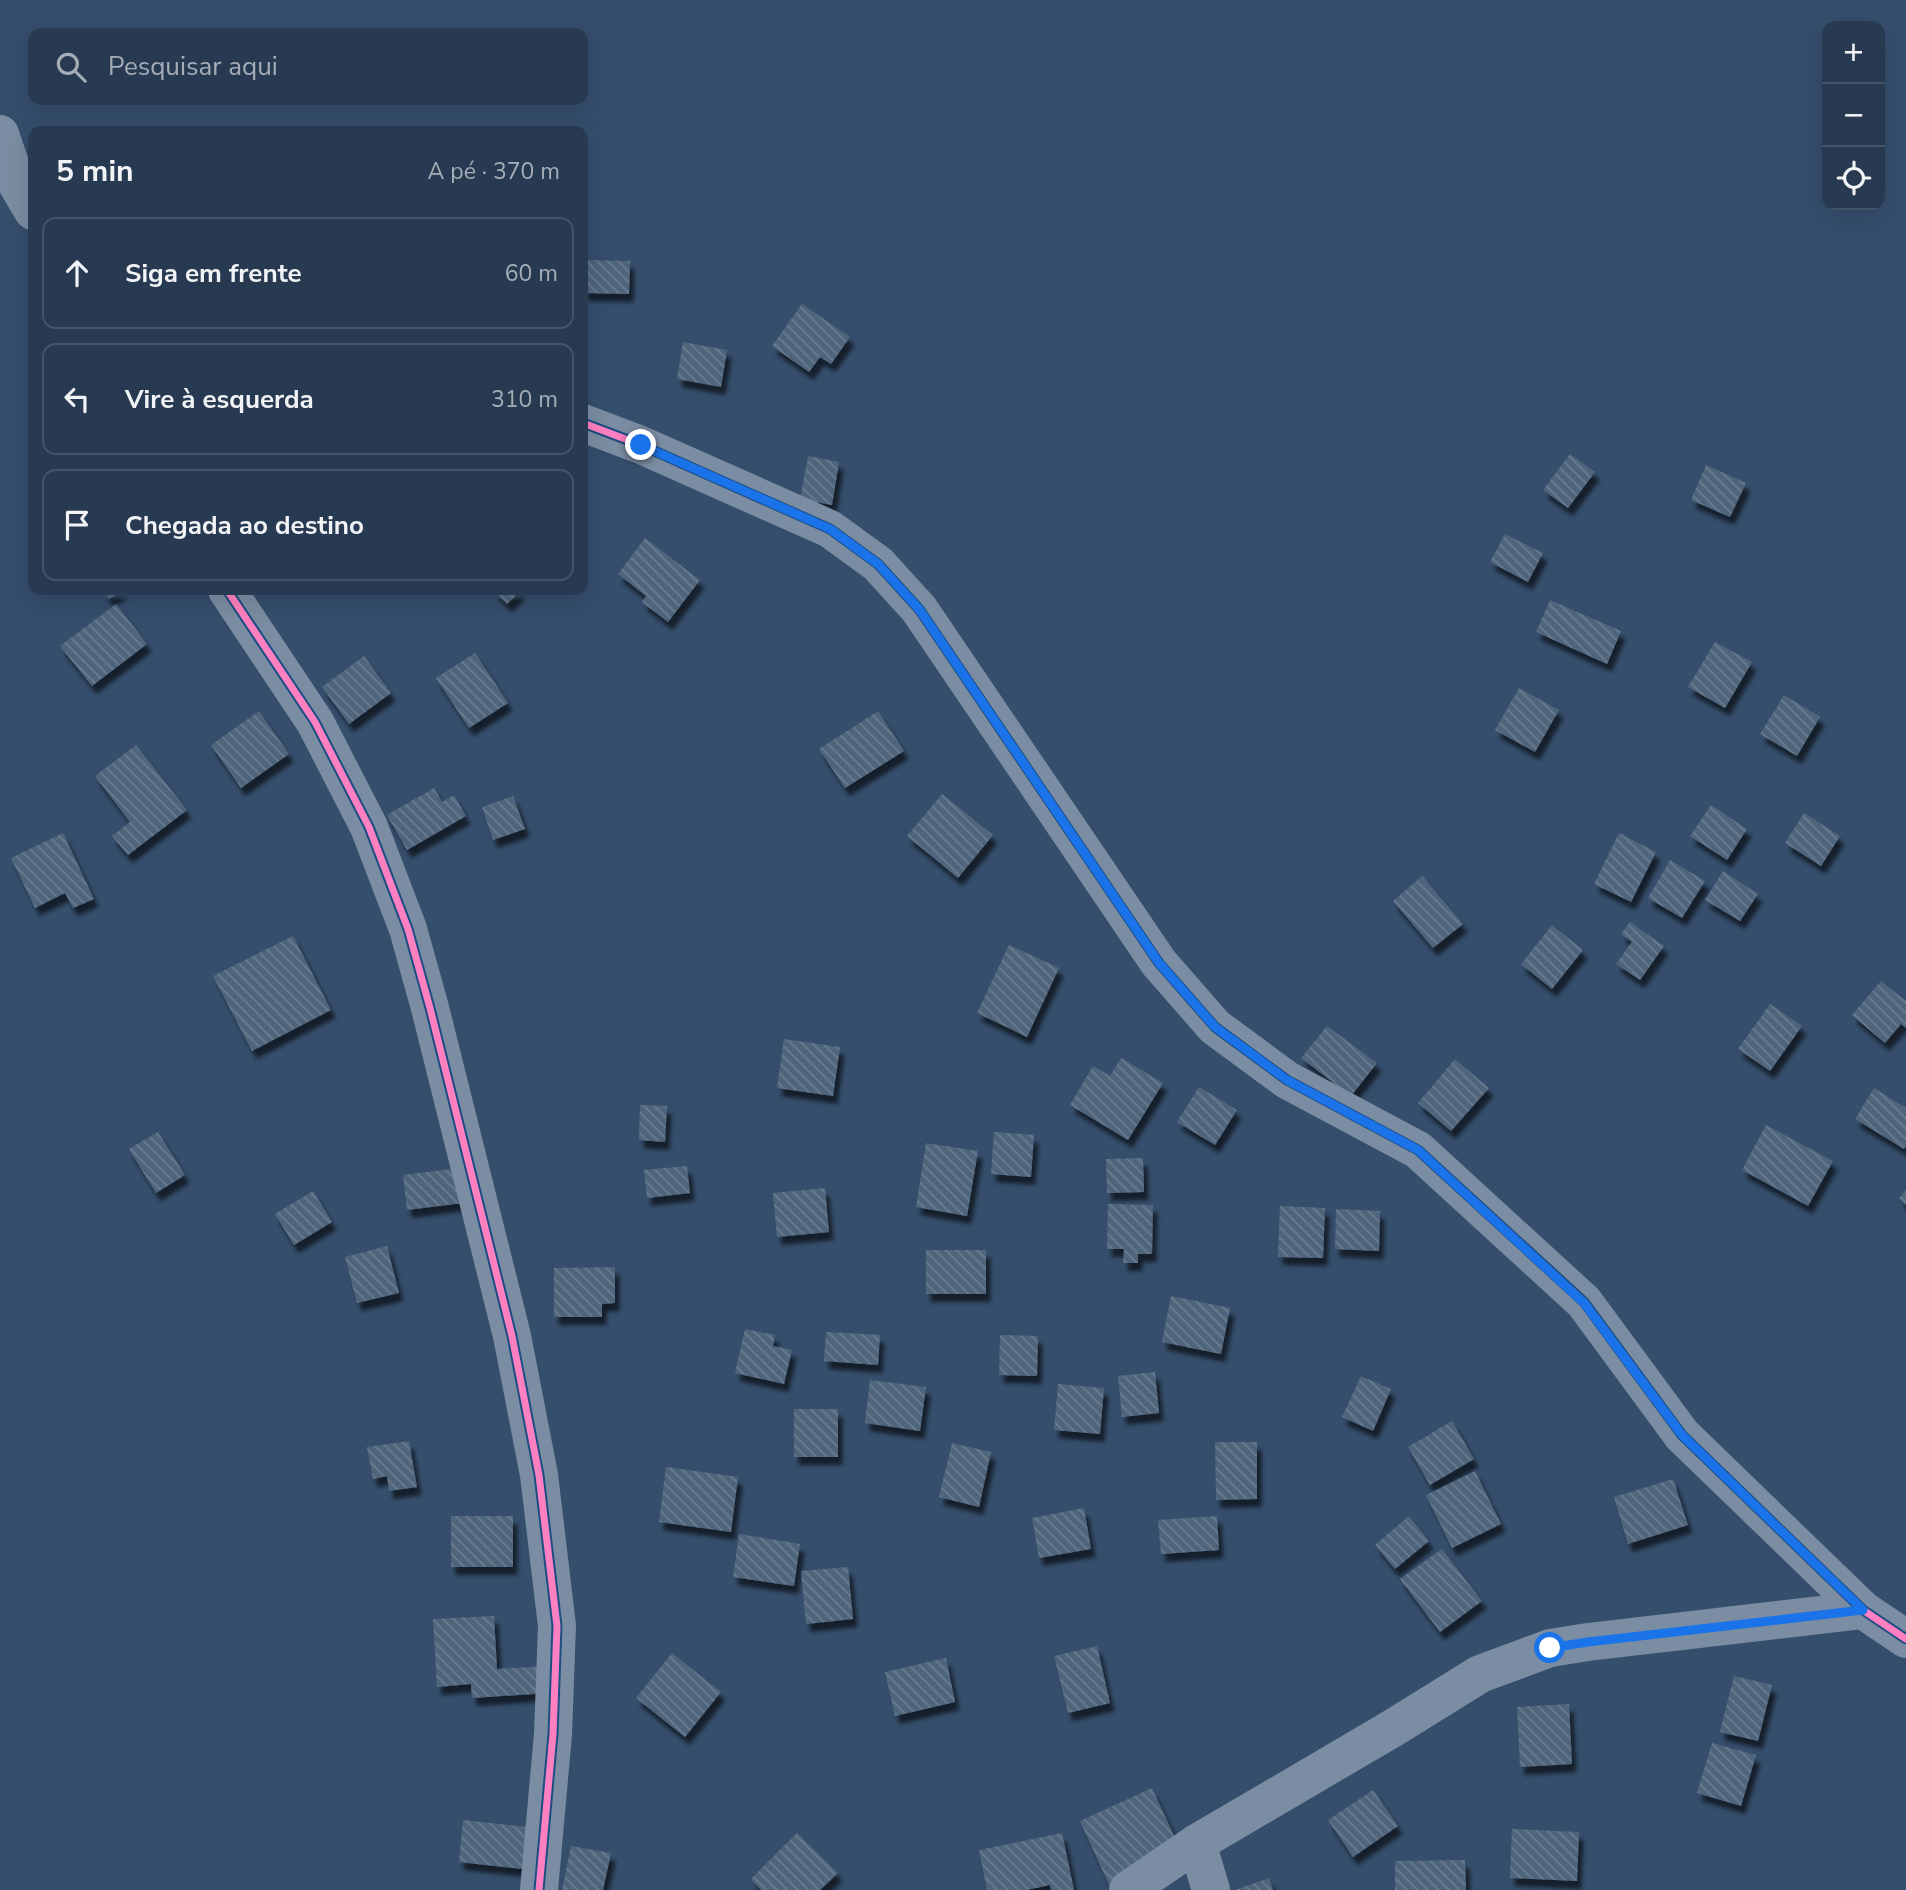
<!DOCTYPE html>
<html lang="pt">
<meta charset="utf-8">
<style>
:root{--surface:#283a51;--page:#304158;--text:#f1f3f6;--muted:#a5adb7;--line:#445468}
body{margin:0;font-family:"Nunito Sans",sans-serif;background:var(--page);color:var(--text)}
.controls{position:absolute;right:21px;top:21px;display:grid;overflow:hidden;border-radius:14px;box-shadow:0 7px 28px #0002}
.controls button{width:63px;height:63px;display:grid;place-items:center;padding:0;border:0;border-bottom:2px solid var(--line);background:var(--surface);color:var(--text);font:35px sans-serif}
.stop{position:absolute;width:21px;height:21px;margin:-16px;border:5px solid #1a73e8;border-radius:50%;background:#fff}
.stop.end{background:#1a73e8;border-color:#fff;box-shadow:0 2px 7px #0008}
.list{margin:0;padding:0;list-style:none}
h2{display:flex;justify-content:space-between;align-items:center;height:91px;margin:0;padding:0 28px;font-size:30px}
h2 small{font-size:23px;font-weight:400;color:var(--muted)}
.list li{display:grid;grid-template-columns:46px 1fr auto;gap:21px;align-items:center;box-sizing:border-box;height:112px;margin:0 14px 14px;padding:0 14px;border:2px solid var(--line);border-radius:14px}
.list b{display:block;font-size:26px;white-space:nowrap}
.list em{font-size:23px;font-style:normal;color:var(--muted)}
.icon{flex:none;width:38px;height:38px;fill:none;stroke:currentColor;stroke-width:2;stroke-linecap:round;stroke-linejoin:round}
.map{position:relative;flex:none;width:1906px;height:1890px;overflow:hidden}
.search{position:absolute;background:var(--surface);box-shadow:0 7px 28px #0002;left:28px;top:28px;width:560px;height:77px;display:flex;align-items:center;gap:18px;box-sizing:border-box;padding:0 24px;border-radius:14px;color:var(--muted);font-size:26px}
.panel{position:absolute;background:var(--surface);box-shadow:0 7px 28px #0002;left:28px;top:126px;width:560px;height:469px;border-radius:14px}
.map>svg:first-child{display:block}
.building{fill:url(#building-back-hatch);filter:url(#shadow)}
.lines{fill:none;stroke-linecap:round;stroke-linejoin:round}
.minor{stroke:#7b8da2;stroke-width:38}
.cycleway-casing{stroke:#1e4d83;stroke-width:11}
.cycleway{stroke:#ff80c0;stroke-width:7}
.route{stroke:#1a73e8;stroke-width:9}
</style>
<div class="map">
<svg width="1906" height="1890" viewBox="0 0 1906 1890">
<defs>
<pattern id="building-back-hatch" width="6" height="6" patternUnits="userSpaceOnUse" patternTransform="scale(1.75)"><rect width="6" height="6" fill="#50657c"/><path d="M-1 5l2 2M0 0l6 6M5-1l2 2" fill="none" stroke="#6a7c90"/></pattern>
<filter id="shadow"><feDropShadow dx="4.5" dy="8" stdDeviation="2" flood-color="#0009"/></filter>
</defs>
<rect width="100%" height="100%" fill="#354e6c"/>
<g class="building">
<path d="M583 260 630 261 629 294 583 293Z"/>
<path d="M802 304 850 337 831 364 820 357 809 372 772 346Z"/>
<path d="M683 342 727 350 721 387 677 379Z"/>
<path d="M1570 454 1595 472 1568 508 1543 490Z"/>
<path d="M808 456 839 462 832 505 800 499Z"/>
<path d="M1706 465 1746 483 1730 517 1691 500Z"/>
<path d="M1505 534 1543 553 1528 582 1490 562Z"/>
<path d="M645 538 700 580 668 622 642 602 646 596 618 574Z"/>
<path d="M103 590H124L109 599Z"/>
<path d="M493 590H522L507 604Z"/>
<path d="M1550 600 1621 631 1607 664 1536 632Z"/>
<path d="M116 604 147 644 92 686 60 646Z"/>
<path d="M1715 642 1752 662 1725 708 1688 687Z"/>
<path d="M475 653 508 703 469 728 436 678Z"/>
<path d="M364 656 391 693 349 724 322 687Z"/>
<path d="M1519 688 1559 710 1535 752 1495 730Z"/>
<path d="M1784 695 1820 717 1797 756 1760 734Z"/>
<path d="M259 711 289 754 241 788 211 745Z"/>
<path d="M878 711 904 751 845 788 819 749Z"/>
<path d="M136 745 187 810 128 855 112 836 130 822 95 776Z"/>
<path d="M434 788 442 802 454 795 466 816 407 850 387 815Z"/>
<path d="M942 794 993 835 958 878 907 836Z"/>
<path d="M513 796 525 829 493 840 482 807Z"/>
<path d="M1711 805 1747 829 1727 860 1690 836Z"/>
<path d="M1804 813 1840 836 1821 866 1785 843Z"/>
<path d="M63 833 94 899 73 908 65 893 35 908 11 858Z"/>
<path d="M1619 833 1656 852 1631 902 1594 884Z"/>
<path d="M1670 860 1705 881 1682 918 1648 898Z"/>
<path d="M1723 871 1758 894 1740 921 1705 900Z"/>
<path d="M1422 876 1463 924 1433 948 1393 901Z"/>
<path d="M1630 922 1664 946 1640 980 1616 964 1632 942 1621 934Z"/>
<path d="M1552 925 1583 950 1552 989 1521 964Z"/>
<path d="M293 936 331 1010 252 1051 213 976Z"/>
<path d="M1009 945 1059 968 1027 1037 977 1013Z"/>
<path d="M1881 981 1906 1001V1028L1901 1024 1885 1043 1852 1015Z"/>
<path d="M1770 1004 1802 1026 1770 1071 1738 1049Z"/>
<path d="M1327 1026 1377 1063 1351 1096 1301 1058Z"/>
<path d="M784 1039 840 1047 833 1096 777 1088Z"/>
<path d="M1121 1058 1163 1083 1128 1140 1070 1105 1093 1066 1110 1076Z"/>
<path d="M1455 1059 1489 1088 1451 1131 1418 1103Z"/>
<path d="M1199 1087 1237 1110 1215 1145 1177 1122Z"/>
<path d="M1874 1088 1906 1108V1146L1904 1149 1855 1119Z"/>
<path d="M640 1105 667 1106 665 1142 639 1140Z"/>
<path d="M1766 1125 1833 1161 1808 1206 1742 1170Z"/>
<path d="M158 1132 185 1175 156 1193 129 1149Z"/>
<path d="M994 1132 1034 1135 1031 1177 991 1174Z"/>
<path d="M926 1143 978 1151 967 1216 916 1207Z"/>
<path d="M1143 1158 1144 1192 1107 1193 1106 1159Z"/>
<path d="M687 1166 690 1193 647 1198 644 1170Z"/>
<path d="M459 1168 463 1203 407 1210 403 1175Z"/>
<path d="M825 1188 829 1232 777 1237 773 1193Z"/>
<path d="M1906 1190V1205L1899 1198Z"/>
<path d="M313 1191 332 1222 294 1245 275 1214Z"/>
<path d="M1108 1204 1153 1205 1152 1254H1138V1263H1123L1124 1249H1107Z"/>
<path d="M1280 1206 1325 1208 1323 1258 1278 1257Z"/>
<path d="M1336 1209 1380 1211 1379 1251 1335 1249Z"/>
<path d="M387 1246 399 1293 357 1303 345 1257Z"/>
<rect x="926" y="1250" width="60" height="44"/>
<path d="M615 1267V1303L602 1304V1317H554V1268Z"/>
<path d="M1171 1296 1230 1308 1221 1354 1162 1342Z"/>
<path d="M745 1329 775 1335 773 1346 792 1350 784 1384 735 1373Z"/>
<path d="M826 1332 880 1335 878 1365 824 1361Z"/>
<path d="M1000 1335 1038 1336 1037 1376 999 1375Z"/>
<path d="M1155 1372 1159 1413 1122 1417 1118 1376Z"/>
<path d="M1361 1376 1391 1389 1373 1431 1342 1417Z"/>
<path d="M870 1380 926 1387 920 1431 865 1423Z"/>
<path d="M1058 1384 1104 1388 1100 1434 1054 1430Z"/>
<rect x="794" y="1409" width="44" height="48"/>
<path d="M1452 1421 1474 1459 1430 1485 1408 1447Z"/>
<path d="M409 1441 417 1487 389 1491 387 1476 373 1479 367 1447Z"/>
<path d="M1215 1442H1257V1499L1216 1500Z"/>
<path d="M952 1443 991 1452 979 1507 939 1497Z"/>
<path d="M666 1467 738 1477 731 1532 659 1522Z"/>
<path d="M1475 1471 1501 1524 1452 1548 1426 1495Z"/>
<path d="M1673 1479 1688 1525 1628 1544 1614 1497Z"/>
<path d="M1084 1508 1091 1549 1039 1558 1032 1518Z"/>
<rect x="451" y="1516" width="62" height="51"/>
<path d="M1217 1516 1219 1550 1161 1554 1158 1520Z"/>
<path d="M1409 1516 1429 1541 1395 1569 1375 1545Z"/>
<path d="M739 1534 800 1544 794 1586 733 1577Z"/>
<path d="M1442 1549 1482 1601 1440 1632 1400 1579Z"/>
<path d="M848 1567 853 1619 806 1624 801 1571Z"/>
<path d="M494 1616 497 1669 548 1666 549 1693 472 1698 471 1684 437 1687 433 1619Z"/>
<path d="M1097 1646 1110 1703 1068 1713 1054 1656Z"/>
<path d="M672 1653 721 1692 685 1737 636 1698Z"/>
<path d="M946 1658 955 1702 895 1716 885 1672Z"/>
<path d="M1734 1676 1772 1685 1758 1741 1720 1732Z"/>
<path d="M1569 1704 1572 1764 1520 1767 1517 1707Z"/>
<path d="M1712 1743 1756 1755 1741 1806 1697 1793Z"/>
<path d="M1152 1788 1177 1842 1111 1889 1080 1821Z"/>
<path d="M1373 1790 1398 1826 1353 1857 1328 1820Z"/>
<path d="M463 1820 527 1827 523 1869 459 1862Z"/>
<path d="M1512 1829 1579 1832 1577 1881 1510 1878Z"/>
<path d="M797 1833 838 1873 820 1890H761L751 1879Z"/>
<path d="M1062 1833 1074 1890H1051L1050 1885 1026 1890H987L979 1850Z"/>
<path d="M571 1846 611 1853 603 1890H562Z"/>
<path d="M1465 1860 1466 1890H1395V1861Z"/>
<path d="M1269 1878 1273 1890H1235Z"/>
</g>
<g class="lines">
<g class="minor">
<path d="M0 134 17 184 33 211"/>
<path d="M583 423 641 445 830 529 878 564 919 609 1159 963 1215 1027 1287 1080 1418 1150 1584 1302 1682 1435 1863 1610 1906 1639"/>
<path d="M227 590 315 722 369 827 408 929 430 1008 512 1336 539 1475 557 1626 553 1734 539 1890"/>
<path d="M1197 1843 1211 1890"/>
<path d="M1128 1890 1197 1843 1393 1728 1480 1674 1550 1648 1588 1642 1863 1610"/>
</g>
<g class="cycleway-casing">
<g id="cycleway">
<path d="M583 423 641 445 830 529 878 564 919 609 1159 963 1215 1027 1287 1080 1418 1150 1584 1302 1682 1435 1863 1610 1906 1639"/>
<path d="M227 590 315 722 369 827 408 929 430 1008 512 1336 539 1475 557 1626 553 1734 539 1890"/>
</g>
</g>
<use href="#cycleway" class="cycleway"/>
</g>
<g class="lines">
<path class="route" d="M641 445 830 529 878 564 919 609 1159 963 1215 1027 1287 1080 1418 1150 1584 1303 1682 1435 1863 1610 1588 1642 1550 1648"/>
</g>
</svg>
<div class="controls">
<button>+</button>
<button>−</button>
<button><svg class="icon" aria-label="locate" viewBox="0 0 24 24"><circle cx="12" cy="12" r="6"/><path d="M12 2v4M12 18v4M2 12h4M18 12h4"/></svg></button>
</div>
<div class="stop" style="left:1550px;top:1648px"></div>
<div class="stop end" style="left:641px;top:445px"></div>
<div class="search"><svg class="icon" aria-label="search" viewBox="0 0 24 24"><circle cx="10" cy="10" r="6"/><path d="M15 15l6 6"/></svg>Pesquisar aqui</div>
<section class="panel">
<h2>5 min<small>A pé · 370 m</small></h2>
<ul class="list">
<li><svg class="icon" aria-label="ahead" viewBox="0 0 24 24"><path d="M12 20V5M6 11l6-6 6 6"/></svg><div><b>Siga em frente</b></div><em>60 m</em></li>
<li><svg class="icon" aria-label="left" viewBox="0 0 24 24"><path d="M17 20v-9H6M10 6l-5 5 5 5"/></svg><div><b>Vire à esquerda</b></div><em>310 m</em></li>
<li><svg class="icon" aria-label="arrive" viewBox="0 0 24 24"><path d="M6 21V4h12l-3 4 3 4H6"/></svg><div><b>Chegada ao destino</b></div></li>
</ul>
</section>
</div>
